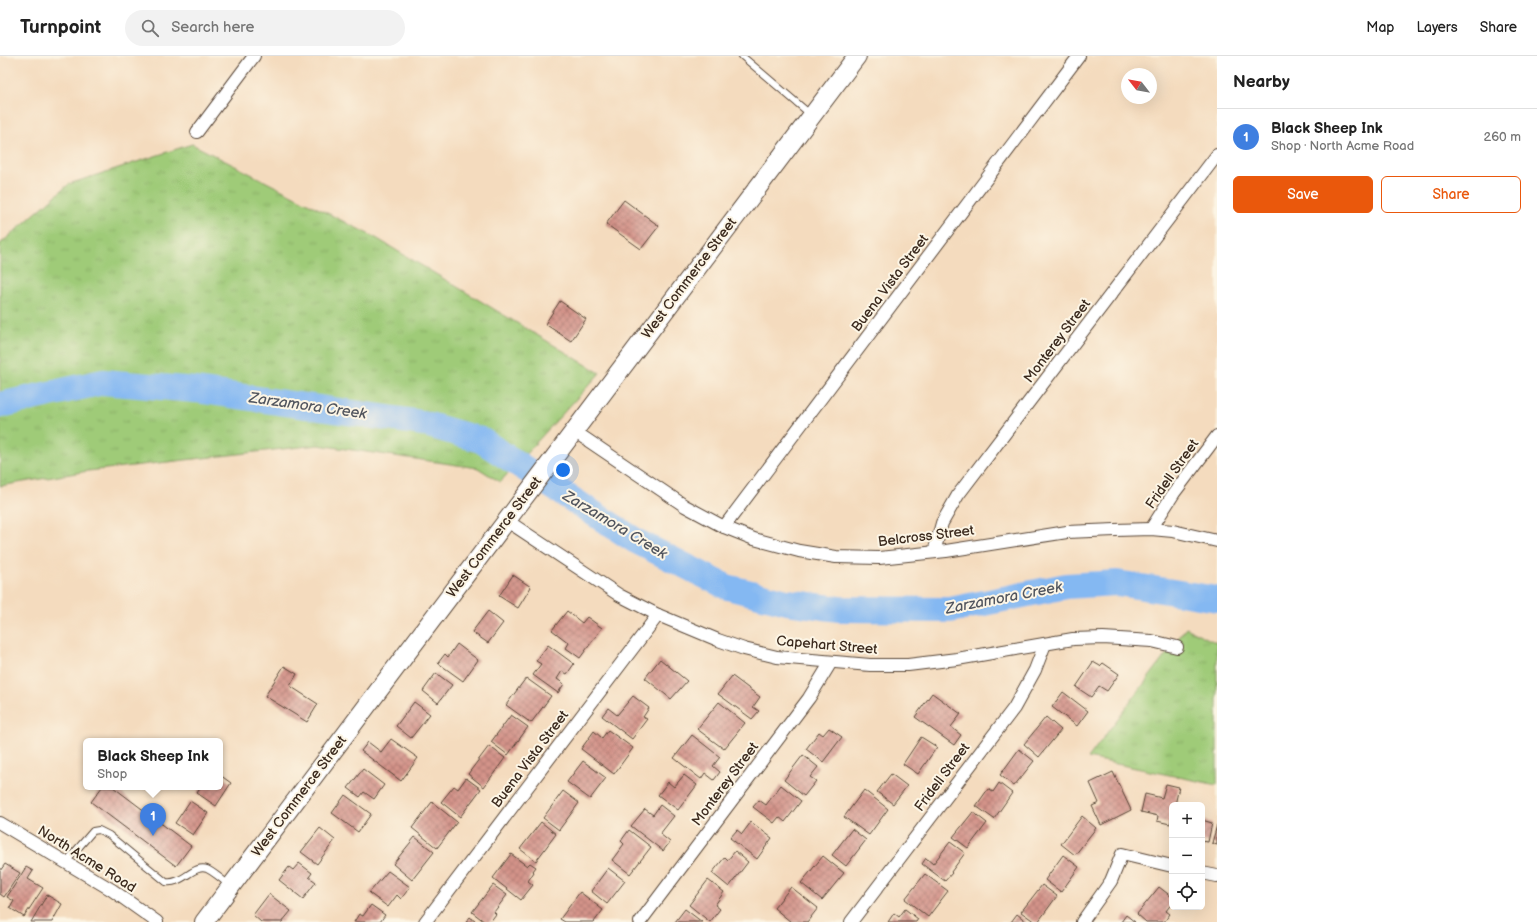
<!DOCTYPE html>
<meta charset="utf-8">
<style>
:root{--surface:#fff;--page:#f2f2f2;--text:#222;--muted:#767676;--line:#e0e0e0;--accent:#ea580c}
body{margin:0;font-family:"Balsamiq Sans",sans-serif;background:var(--page);color:var(--text)}
.controls{position:absolute;right:12px;bottom:12px;display:grid;overflow:hidden;border-radius:6px;box-shadow:0 4px 16px #0002}
.controls button{width:36px;height:36px;display:grid;place-items:center;padding:0;border:0;border-bottom:1px solid var(--line);background:var(--surface);color:var(--text);font:20px sans-serif}
.compass{position:absolute;left:1121px;top:12px;width:36px;height:36px;border-radius:50%;background:var(--surface);box-shadow:0 4px 16px #0002;rotate:301deg}
.you{position:absolute;left:563px;top:414px;width:14px;height:14px;margin:-10px;border:3px solid #fff;border-radius:50%;background:#1a73e8;box-shadow:0 0 0 6px #1a73e833}
.badge{display:grid;place-items:center;width:26px;height:26px;border-radius:50%;background:var(--accent);color:#fff;font-size:13px;font-weight:700}
.pin{position:absolute;translate:-50% -33px;filter:drop-shadow(0 1px 2px #0008)}
.pin::after{content:'';position:absolute;top:21px;width:14px;height:12px;background:inherit;clip-path:polygon(0 0,100% 0,50% 100%)}
.popup{position:absolute;left:83px;top:682px;width:140px;height:52px;box-sizing:border-box;display:grid;place-content:center;border-radius:6px;background:var(--surface);filter:drop-shadow(0 1px 3px #0005);font-size:13px;white-space:nowrap;color:var(--muted)}
.popup b{font-size:15px;color:var(--text)}
.popup::after{content:'';position:absolute;left:50%;top:100%;margin-left:-8px;border:8px solid transparent;border-top-color:var(--surface)}
.list{margin:0;padding:0;list-style:none}
h2{display:flex;justify-content:space-between;align-items:center;height:52px;margin:0;padding:0 16px;font-size:17px}
h2 small{font-size:13px;font-weight:400;color:var(--muted)}
.list li{display:grid;grid-template-columns:26px 1fr auto;gap:12px;align-items:center;box-sizing:border-box;height:56px;padding:0 16px;border-top:1px solid var(--line)}
.list b{display:block;font-size:15px;white-space:nowrap}
.list p{margin:0;font-size:13px;white-space:nowrap;color:var(--muted)}
.list em{font-size:13px;font-style:normal;color:var(--muted)}
.actions{display:flex;gap:8px;padding:12px 16px}
.actions a{flex:1;padding:9px 0;border:1px solid var(--accent);border-radius:6px;text-align:center;font-size:14px;color:var(--accent)}
.actions .main{background:var(--accent);color:#fff}
.icon{flex:none;width:22px;height:22px;fill:none;stroke:currentColor;stroke-width:2;stroke-linecap:round;stroke-linejoin:round}
.map{position:relative;flex:none;width:1217px;height:866px;overflow:hidden}
header{display:flex;align-items:center;gap:24px;box-sizing:border-box;height:56px;padding:0 20px;background:var(--surface);border-bottom:1px solid var(--line)}
header strong{font-size:19px}
nav{display:flex;gap:22px;margin-inline-start:auto;font-size:14px}
.search{width:280px;height:36px;background:var(--page);display:flex;align-items:center;gap:10px;box-sizing:border-box;padding:0 14px;border-radius:22px;color:var(--muted);font-size:15px}
main{display:flex}
aside{flex:1;background:var(--surface)}
.map>svg:first-child{display:block}
.grass{fill:url(#grass-tufts);stroke:#6d7a4b}
.lines{fill:none;stroke-linecap:round;stroke-linejoin:round}
.river{stroke:#84b8f2;stroke-width:26}
.building{fill:url(#building-cross-hatch)}
.service-casing{stroke:#574536;stroke-width:8}
.minor-casing{stroke:#574536;stroke-width:14}
.secondary-casing{stroke:#574536;stroke-width:20}
.service{stroke:#fff;stroke-width:6}
.minor{stroke:#fff;stroke-width:12}
.secondary{stroke:#fff;stroke-width:18}
.labels{text-anchor:middle;dominant-baseline:central;stroke-width:4;stroke-linejoin:round;paint-order:stroke}
.street-label{font-size:14px;fill:#3b2a1e;stroke:#fcf5e5}
.water-label{font-size:15px;font-style:italic;fill:#51555e;stroke:#fcf5e5}
</style>
<header>
<strong>Turnpoint</strong>
<div class="search"><svg class="icon" aria-label="search" viewBox="0 0 24 24"><circle cx="10" cy="10" r="6"/><path d="M15 15l6 6"/></svg>Search here</div>
<nav><a>Map</a><a>Layers</a><a>Share</a></nav>
</header>
<main>
<div class="map">
<svg width="1217" height="866" viewBox="0 0 1217 866">
<defs>
<pattern id="grass-tufts" width="24" height="20" patternUnits="userSpaceOnUse"><rect width="24" height="20" fill="#9fcb78"/><path d="M3 7l-1-3M5 7V3M7 7l1-3M15 17l-1-3M17 17v-4M19 17l1-3" fill="none" stroke="#8aae67"/></pattern>
<pattern id="building-cross-hatch" width="8" height="8" patternUnits="userSpaceOnUse"><rect width="8" height="8" fill="#d39389"/><path d="M0 0l8 8M0 8l8-8" fill="none" stroke="#ac786f"/></pattern>
</defs>
<rect width="100%" height="100%" fill="#fcf5e5"/>
<filter id="ink" filterUnits="userSpaceOnUse"><feTurbulence type="fractalNoise" baseFrequency=".025" numOctaves="2"/><feDisplacementMap in="SourceGraphic" scale="8" xChannelSelector="R" yChannelSelector="G"/><feConvolveMatrix kernelMatrix="1 2 1 2 8 2 1 2 1" color-interpolation-filters="sRGB"/></filter>
<filter id="wash" filterUnits="userSpaceOnUse"><feTurbulence type="fractalNoise" baseFrequency=".012" numOctaves="4" result="noise"/><feDisplacementMap in="SourceGraphic" scale="16" xChannelSelector="R" yChannelSelector="G"/><feGaussianBlur stdDeviation="0.9" result="paint"/><feColorMatrix in="noise" values="0 0 0 0 0 0 0 0 0 0 0 0 0 0 0 0 0 1.4 0 .05"/><feComposite in="paint" operator="in"/></filter>
<g filter="url(#wash)">
<rect width="100%" height="100%" fill="#f4dbbe"/>
<g class="grass">
<path d="M192 88 376 182 600 317 500 426 478 412 318 389 88 415 0 430V188L69 128Z"/>
<path d="M1186 572 1217 587V729L1088 702Z"/>
</g>
<g class="lines">
<path class="river" d="M0 349 103 326 196 334 422 367 481 384 636 485 727 531 787 546 839 553 950 554 1066 530 1117 527 1217 543"/>
</g>
<g id="blocks">
<g class="building">
<path d="M624 144 659 170 641 193 606 168Z"/>
<path d="M560 245 586 263 571 285 545 268Z"/>
<path d="M513 519 531 531 518 552 499 540Z"/>
<path d="M488 555 503 567 488 587 472 576Z"/>
<path d="M567 555 582 567 587 561 602 572 580 602 566 592 569 587 552 574Z"/>
<path d="M457 588 478 604 463 625 438 607 445 598 448 601Z"/>
<path d="M548 589 574 608 567 618 562 615 557 623 564 628 558 637 533 619 541 608 536 605Z"/>
<path d="M660 603 687 625 671 643 645 622Z"/>
<path d="M1093 606 1100 610 1103 607 1119 618 1107 635 1099 630 1091 641 1076 631Z"/>
<path d="M284 610 297 618 290 630 318 648 307 666 265 640Z"/>
<path d="M436 617 452 629 438 647 423 635Z"/>
<path d="M732 620 760 641 753 651 759 655 752 663 718 638Z"/>
<path d="M526 622 551 640 531 667 506 649Z"/>
<path d="M1063 636 1088 655 1077 670 1052 651Z"/>
<path d="M932 637 961 658 951 671 961 679 954 689 915 661Z"/>
<path d="M633 640 649 652 643 661 647 663 632 683 602 660 608 652 617 659Z"/>
<path d="M414 646 430 658 411 682 396 670Z"/>
<path d="M719 646 745 667 724 693 697 673Z"/>
<path d="M511 659 528 671 508 699 491 686Z"/>
<path d="M1046 661 1061 674 1039 701 1024 688Z"/>
<path d="M829 672 842 681 823 706 806 693 819 676 823 679Z"/>
<path d="M608 674 633 692 614 718 581 693 594 675 602 682Z"/>
<path d="M692 679 720 701 713 710 720 716 714 724 705 717 701 723 674 702Z"/>
<path d="M921 681 937 691 918 718 903 708Z"/>
<path d="M391 683 418 702 401 725 361 695 368 686 381 696Z"/>
<path d="M489 690 505 702 484 731 468 718Z"/>
<path d="M1019 693 1034 705 1014 730 1000 719Z"/>
<path d="M803 699 818 711 810 721 816 725 804 740 784 724Z"/>
<path d="M583 705 606 722 590 743 567 726Z"/>
<path d="M363 713 384 729 374 743 364 736 360 741 348 732Z"/>
<path d="M1113 716 1131 754 1101 769 1092 750 1099 747 1090 727Z"/>
<path d="M891 718 907 730 893 748 877 736Z"/>
<path d="M220 719 231 727 216 750 197 737 201 731H220Z"/>
<path d="M684 719 697 729 678 754 658 739 668 726 674 731Z"/>
<path d="M466 722 481 733 460 761 441 746 454 730 458 733Z"/>
<path d="M999 727 1012 737 994 763 976 750 988 733 993 736Z"/>
<path d="M1166 728 1179 731 1175 749H1172V760L1170 768 1157 765 1158 760 1141 756 1145 738 1162 742Z"/>
<path d="M781 729 801 745 785 766 779 761 774 767 753 751 759 744 766 749Z"/>
<path d="M102 731H113L191 790 176 810 91 746Z"/>
<path d="M864 734 888 753 869 779 844 761Z"/>
<path d="M563 735 579 747 559 774 543 762Z"/>
<path d="M345 739 371 758 358 776 332 757Z"/>
<path d="M190 745 208 757 193 779 175 767Z"/>
<path d="M432 746 457 766 437 792 412 772Z"/>
<path d="M660 749 674 760 660 778 670 786 663 795 631 770 645 753 653 759Z"/>
<path d="M973 756 987 767 968 792 953 781Z"/>
<path d="M1082 760 1096 772 1075 799 1061 788Z"/>
<path d="M1202 764 1212 767 1208 786 1202 785Z"/>
<path d="M541 766 556 778 536 805 520 793Z"/>
<path d="M751 766 772 782 757 803 730 782 737 774 742 778Z"/>
<path d="M1217 769V789L1212 787Z"/>
<path d="M320 772 335 784 317 808 301 796Z"/>
<path d="M852 773 866 784 846 810 832 799Z"/>
<path d="M629 774 651 791 630 818 612 804 624 788 621 785Z"/>
<path d="M415 781 434 796 412 824 393 808Z"/>
<path d="M950 786 965 797 951 816 952 817 945 825 922 808 926 802 933 808Z"/>
<path d="M735 795 748 806 729 831 712 817 725 801 728 804Z"/>
<path d="M511 798 527 810 530 807 536 811 533 815 534 816 528 825 533 829 521 844 493 822Z"/>
<path d="M1063 799 1079 811 1061 836 1045 824Z"/>
<path d="M823 800 844 817 822 844 801 827Z"/>
<path d="M299 807 312 817 309 821 316 826 303 843 279 824 289 811 293 814Z"/>
<path d="M5 808 20 817 4 841 0 838V815Z"/>
<path d="M26 811 33 815 28 823 43 832 24 861 10 852 14 845 7 841Z"/>
<path d="M608 812 625 825 607 848 591 835Z"/>
<path d="M388 815 410 831 401 843 397 839 388 851 369 837Z"/>
<path d="M925 818 948 835 928 861 905 843Z"/>
<path d="M708 824 724 836 715 849 720 853 710 866 689 849Z"/>
<path d="M493 829 507 839 494 856 496 858 490 866H485L472 856Z"/>
<path d="M1042 829 1057 840 1038 866H1035L1021 856Z"/>
<path d="M791 831 818 852 807 866H791L774 852Z"/>
<path d="M1159 831 1172 841V847L1166 855 1170 858 1164 866H1146L1137 858Z"/>
<path d="M580 836 603 854 594 866H565L560 863Z"/>
<path d="M269 838 291 855 282 866H261L253 859Z"/>
<path d="M47 839 62 848 52 866H31Z"/>
<path d="M371 849 385 859 380 866H354L359 858 363 860Z"/>
<path d="M685 853 702 866H675Z"/>
<path d="M905 853 918 863 916 866H888L894 857 899 861Z"/>
<path d="M1017 858 1027 866H1011Z"/>
<path d="M1126 859 1135 866H1121Z"/>
<path d="M470 861 476 866H466Z"/>
</g>
</g>
</g>
<g filter="url(#ink)">
<use href="#blocks" fill-opacity="0" stroke="#574536" stroke-width="1"/>
<g class="lines">
<g class="service-casing">
<g id="service">
<path d="M742 0 810 58"/>
<path d="M66 806 93 775 99 774 109 779 166 826C182 829 194 808 207 813 215 817 223 824 230 830"/>
</g>
</g>
<g class="minor-casing">
<g id="minor">
<path d="M197 76 254 0"/>
<path d="M574 375 685 450 724 471 754 483 799 495 836 501 879 502 946 495 1067 476 1115 474 1151 473 1173 475 1217 485"/>
<path d="M506 464 619 539 658 559 718 584 744 593 777 601 870 609H908L957 603 1073 583 1103 582 1152 585 1177 591"/>
<path d="M724 471 1079 0"/>
<path d="M1151 473 1174 437 1217 380"/>
<path d="M934 496 942 467 958 439 1217 99"/>
<path d="M0 767 112 834 157 866"/>
<path d="M1202 817 1217 820"/>
<path d="M425 866 658 559"/>
<path d="M640 866 809 642 831 606"/>
<path d="M851 866 1014 652 1035 614 1045 588"/>
<path d="M1082 866 1111 825 1122 798 1172 810"/>
</g>
</g>
<g class="secondary-casing">
<path id="secondary" d="M204 866 857 0"/>
</g>
<use href="#service" class="service"/>
<use href="#minor" class="minor"/>
<use href="#secondary" class="secondary"/>
</g>
</g>
<g class="labels">
<g class="street-label">
<text transform="translate(689 222) rotate(-53)">West Commerce Street</text>
<text transform="translate(890 227) rotate(-53)">Buena Vista Street</text>
<text transform="translate(1057 285) rotate(-53)">Monterey Street</text>
<text transform="translate(1172 418) rotate(-55)">Fridell Street</text>
<text transform="translate(926 480) rotate(-7)">Belcross Street</text>
<text transform="translate(494 481) rotate(-53)">West Commerce Street</text>
<text transform="translate(827 589) rotate(5)">Capehart Street</text>
<text transform="translate(530 703) rotate(-53)">Buena Vista Street</text>
<text transform="translate(942 721) rotate(-53)">Fridell Street</text>
<text transform="translate(725 728) rotate(-53)">Monterey Street</text>
<text transform="translate(299 740) rotate(-53)">West Commerce Street</text>
<text transform="translate(87 803) rotate(32)">North Acme Road</text>
</g>
<g class="water-label">
<text transform="translate(308 350) rotate(8)">Zarzamora Creek</text>
<text transform="translate(615 469) rotate(31)">Zarzamora Creek</text>
<text transform="translate(1004 542) rotate(-11)">Zarzamora Creek</text>
</g>
</g>
</svg>
<div class="controls">
<button>+</button>
<button>−</button>
<button><svg class="icon" aria-label="locate" viewBox="0 0 24 24"><circle cx="12" cy="12" r="6"/><path d="M12 2v4M12 18v4M2 12h4M18 12h4"/></svg></button>
</div>
<svg class="compass" viewBox="-18 -18 36 36"><path d="M0-13l5 13h-10z" fill="#e53935"/><path d="M0 13l5-13h-10z" fill="#767676"/></svg>
<div class="you"></div>
<div class="pin badge" style="left:153px;top:780px;background:#3f7fe0">1</div>
<div class="popup"><b>Black Sheep Ink</b>Shop</div>
</div>
<aside>
<h2>Nearby<small></small></h2>
<ul class="list">
<li><span class="badge" style="background:#3f7fe0">1</span><div><b>Black Sheep Ink</b><p>Shop · North Acme Road</p></div><em>260 m</em></li>
</ul>
<div class="actions"><a class="main">Save</a><a>Share</a></div>
</aside>
</main>
